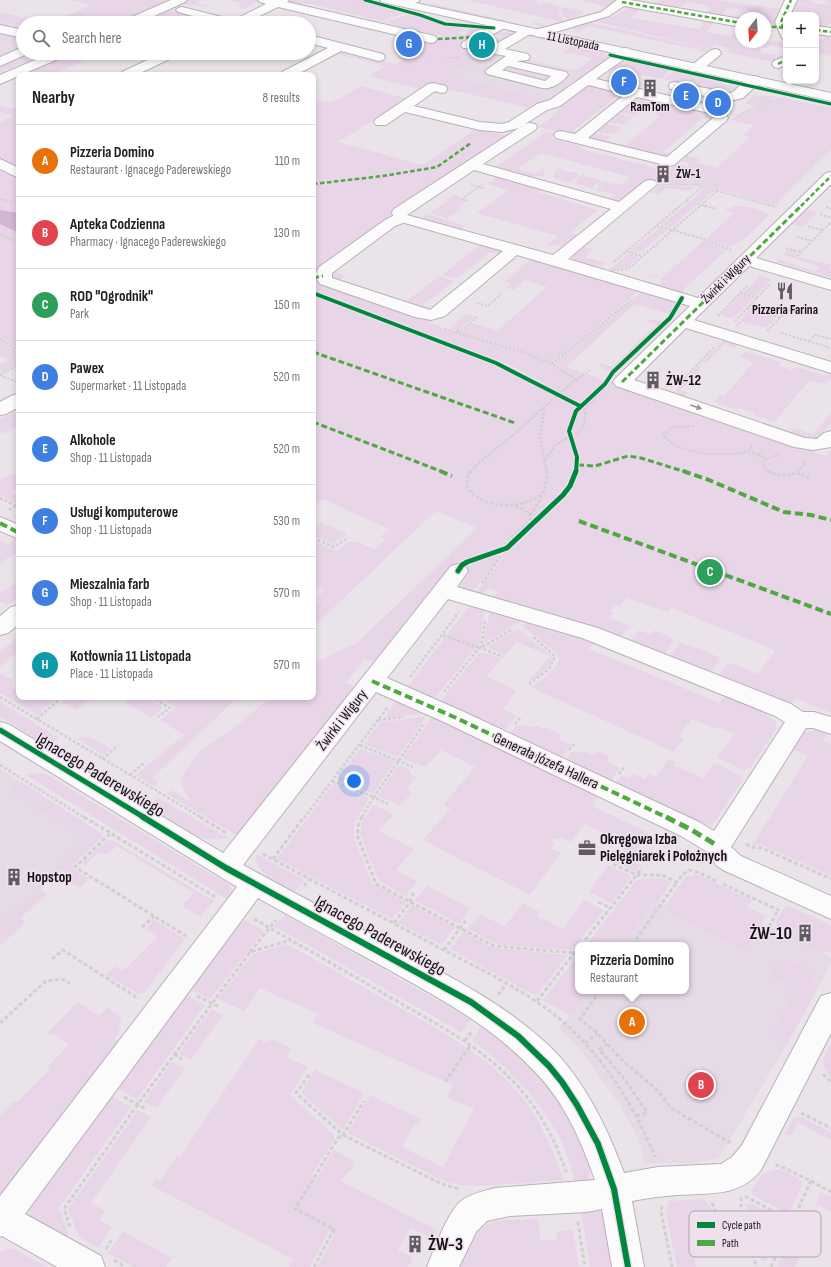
<!DOCTYPE html>
<meta charset="utf-8">
<style>
:root{--surface:#fff;--page:#f2f2f2;--text:#222;--muted:#767676;--line:#e0e0e0;--accent:#d93025}
body{margin:0;font-family:"Sofia Sans Condensed",sans-serif;background:var(--page);color:var(--text)}
.controls{position:absolute;right:12px;top:12px;display:grid;overflow:hidden;border-radius:8px;box-shadow:0 2px 6px #0003}
.controls button{width:36px;height:36px;display:grid;place-items:center;padding:0;border:0;border-bottom:1px solid var(--line);background:var(--surface);color:var(--text);font:20px sans-serif}
.compass{position:absolute;left:735px;top:12px;width:36px;height:36px;border-radius:50%;background:var(--surface);box-shadow:0 2px 6px #0003;rotate:197deg}
.you{position:absolute;left:354px;top:781px;width:14px;height:14px;margin:-10px;border:3px solid #fff;border-radius:50%;background:#1a73e8;box-shadow:0 0 0 6px #1a73e833}
.badge{display:grid;place-items:center;width:26px;height:26px;border-radius:50%;background:var(--accent);color:#fff;font-size:13px;font-weight:700}
.pin{position:absolute;translate:-50% -50%;border:2px solid #fff;box-shadow:0 1px 4px #0006}
.popup{position:absolute;left:575px;top:942px;width:114px;height:52px;box-sizing:border-box;display:grid;place-content:center;border-radius:8px;background:var(--surface);filter:drop-shadow(0 1px 3px #0005);font-size:13px;white-space:nowrap;color:var(--muted)}
.popup b{font-size:15px;color:var(--text)}
.popup::after{content:'';position:absolute;left:50%;top:100%;margin-left:-8px;border:8px solid transparent;border-top-color:var(--surface)}
.list{margin:0;padding:0;list-style:none}
h2{display:flex;justify-content:space-between;align-items:center;height:52px;margin:0;padding:0 16px;font-size:17px}
h2 small{font-size:13px;font-weight:400;color:var(--muted)}
.list li{display:grid;grid-template-columns:26px 1fr auto;gap:12px;align-items:center;box-sizing:border-box;height:72px;padding:0 16px;border-top:1px solid var(--line)}
.list b{display:block;font-size:15px;white-space:nowrap}
.list p{margin:0;font-size:13px;white-space:nowrap;color:var(--muted)}
.list em{font-size:13px;font-style:normal;color:var(--muted)}
.icon{flex:none;width:22px;height:22px;fill:none;stroke:currentColor;stroke-width:2;stroke-linecap:round;stroke-linejoin:round}
.map{position:relative;flex:none;width:831px;height:1267px;overflow:hidden}
.search{position:absolute;background:var(--surface);box-shadow:0 2px 6px #0003;left:16px;top:16px;width:300px;height:44px;display:flex;align-items:center;gap:10px;box-sizing:border-box;padding:0 14px;border-radius:22px;color:var(--muted);font-size:15px}
.panel{position:absolute;background:var(--surface);box-shadow:0 2px 6px #0003;left:16px;top:72px;width:300px;height:628px;border-radius:8px}
.map>svg:first-child{display:block}
.built{fill:#e7dae7}
.green{fill:#e8d5e8}
.water{fill:#d3b7d2}
.lines{fill:none;stroke-linecap:round;stroke-linejoin:round}
.minor-casing{stroke:#b7b2b7;stroke-width:2}
.major-casing{stroke:#b7b2b7;stroke-width:2}
.path-far3{stroke:#d1cfd0;stroke-width:1.5;stroke-dasharray:2 1;stroke-linecap:butt}
.path-far2{stroke:#d1cfd0;stroke-width:2;stroke-dasharray:2.5 1.5;stroke-linecap:butt}
.path-far1{stroke:#d1cfd0;stroke-width:2.5;stroke-dasharray:3 2;stroke-linecap:butt}
.path{stroke:#d1cfd0;stroke-width:3;stroke-dasharray:4 2.5;stroke-linecap:butt}
.minor{fill:#fcfbfc;fill-rule:evenodd}
.major{fill:#fcfbfc;fill-rule:evenodd}
.quiet-far3{stroke:#51a842;stroke-width:2.5;stroke-dasharray:4.5 2.5;stroke-linecap:butt}
.quiet-far2{stroke:#51a842;stroke-width:3;stroke-dasharray:6 3;stroke-linecap:butt}
.quiet-far1{stroke:#51a842;stroke-width:4;stroke-dasharray:8 4;stroke-linecap:butt}
.quiet{stroke:#51a842;stroke-width:5;stroke-dasharray:10 5;stroke-linecap:butt}
.cycleway-far3-casing{stroke:#eee0ed;stroke-width:4.5}
.cycleway-far2-casing{stroke:#eee0ed;stroke-width:6}
.cycleway-far1-casing{stroke:#eee0ed;stroke-width:8}
.cycleway-casing{stroke:#eee0ed;stroke-width:9}
.cycleway-far3{stroke:#00873e;stroke-width:3}
.cycleway-far2{stroke:#00873e;stroke-width:4}
.cycleway-far1{stroke:#00873e;stroke-width:5}
.cycleway{stroke:#00873e;stroke-width:6}
.oneway{fill:#949294}
.labels{text-anchor:middle;dominant-baseline:central;stroke-width:3;stroke-linejoin:round;paint-order:stroke}
.far-street-label{font-size:13px;fill:#151115;stroke:#eee0ed}
.far-poi-label{font-size:13px;font-weight:bold;fill:#151115;stroke:#eee0ed}
.poi-label{font-size:15px;font-weight:bold;fill:#151115;stroke:#eee0ed;text-anchor:start}
.street-label{font-size:15px;fill:#151115;stroke:#eee0ed}
.near-street-label{font-size:18px;fill:#151115;stroke:#eee0ed}
.near-poi-label{font-size:18px;font-weight:bold;fill:#151115;stroke:#eee0ed;text-anchor:end}
.key{fill:#eee0ed;stroke:#ada2ac;stroke-width:1}
.key-label{font-size:11px;fill:#151115}
</style>
<div class="map">
<svg width="831" height="1267" viewBox="0 0 831 1267">
<rect width="100%" height="100%" fill="#eae4ea"/>
<g class="built">
<path d="M0 12 43 23H23V53H46L0 73Z"/>
<path d="M487 50 587 73 549 100 446 76Z"/>
<path d="M0 769 23 783H15L16 795 87 839 57 867 61 870 0 925Z"/>
<path d="M656 901 671 909 669 912 745 950 761 923 831 957V964L787 1044 721 1155 718 1158 697 1163H645L638 1138 619 1104 580 1050 558 1026 568 1019 589 991H686V945H623Z"/>
</g>
<g class="green">
<path d="M70 0H171L115 23H49L91 5Z"/>
<path d="M188 0H202L196 3 213 7 182 4 172 9 184 12 179 13 216 23H225H197L187 21 182 23H166L158 21 162 23H136Z"/>
<path d="M226 0H254L260 1 243 9 240 8 239 5 241 3Z"/>
<path d="M290 0H356L409 12 381 21 310 4H302L297 6 288 2Z"/>
<path d="M466 0H531L540 2 536 4 538 5 543 2 562 7 558 10 565 22 548 28 532 24 535 22 550 26 558 21Z"/>
<path d="M579 0H618L600 13 588 11 599 12 606 7Z"/>
<path d="M669 0H714L782 9 775 23 765 25V18L756 17 757 14 748 13V11L727 8 723 14 725 15 723 18 704 13 710 10 708 9 711 7 688 2 676 9 652 4 657 1Z"/>
<path d="M796 0H811L810 2 828 5 829 3 825 2 826 0H831V24H829L826 29 818 28 820 20 816 19V15H789L794 3 816 5 795 2Z"/>
<path d="M428 3 505 20 502 21 436 7Z"/>
<path d="M621 5 642 8 630 18 636 19 699 29 704 24 701 23 704 20 714 23 706 32 729 36 741 28V42H765V40L783 42 785 47 769 46 767 48H761V53L785 56 775 63 723 51 732 49 715 44 712 46 713 50 589 20C604 21 616 17 628 7Z"/>
<path d="M564 7 584 11 579 16 572 18 576 20 569 22 560 10Z"/>
<path d="M0 12 40 22 43 23H23V26L0 19Z"/>
<path d="M411 14 420 15 438 23 469 27 458 34 464 35 467 33 465 32 473 27 489 29 459 48 476 52 502 36 490 33 494 30 515 34 446 76 549 100 586 74 575 71 593 58 564 52 572 46 606 54 610 58 548 103 534 109 431 85 423 90 369 76 385 66 333 53 339 52 375 61 378 60 396 64 401 62 399 61 403 59 400 58 405 57 427 45 415 42 418 40 430 43 442 36 384 22Z"/>
<path d="M584 21 707 49 712 53 698 51 699 50 589 26 579 32H576L571 26Z"/>
<path d="M825 34 830 35 829 36 831 37V56L816 53V42H819L820 39 823 40Z"/>
<path d="M26 53H46L0 73V65Z"/>
<path d="M68 53H101L53 75H46L29 70Z"/>
<path d="M630 60 671 70 661 79 642 75 638 76 612 70 623 61Z"/>
<path d="M673 71 740 88 735 91 716 88 713 91 663 79Z"/>
<path d="M361 86 408 99 338 142 423 165 477 128 507 136 396 212 319 268 313 275V98L331 103Z"/>
<path d="M591 86 606 88 604 90 617 93V96L573 131 580 133 570 135 538 127 557 113 562 104 586 87Z"/>
<path d="M748 95 774 96 777 97 754 107 746 103 753 96Z"/>
<path d="M780 97 831 108V150L779 200 778 206 701 185 707 180 687 163 681 162 687 156 700 159 696 163 717 168 749 137 743 135 754 125 729 120 747 113Z"/>
<path d="M638 99H646L710 113 713 118 712 120 703 118 663 152 672 155 668 158 591 138V136L595 133 611 137 606 141 626 145 660 116 655 114 666 105 645 100 642 103 634 101Z"/>
<path d="M632 103 640 104 634 109 641 111 635 116 620 113Z"/>
<path d="M0 105 13 109 19 106V350L0 336V123L14 116 0 112Z"/>
<path d="M618 114 633 117 624 125 609 122Z"/>
<path d="M607 124 622 127 613 135 597 132Z"/>
<path d="M547 131 556 134 550 138 583 147 581 149 666 171 672 166 676 167 673 170 680 171 684 168 680 167 682 165H685L704 180 697 185 658 183 655 185 643 182C632 192 625 204 608 200L615 194 596 190 606 182 620 185 630 177 541 153 518 169 535 174 543 168 545 176H526L496 167Z"/>
<path d="M563 170 580 174 570 183 552 177Z"/>
<path d="M498 176 543 188 538 192 598 210 570 232 579 235 566 245H547L557 236 477 213 508 190 487 184Z"/>
<path d="M584 176 602 180 592 188 574 184Z"/>
<path d="M659 185 696 187 690 191 667 188 659 194 651 192Z"/>
<path d="M704 189 714 191 700 203 691 201Z"/>
<path d="M452 197 466 201 459 207 461 208 447 218 430 213Z"/>
<path d="M688 203 697 205 670 228 661 225Z"/>
<path d="M736 206 749 207 770 214 744 239 729 247 707 238 734 213 724 210Z"/>
<path d="M807 210 817 212 803 227 792 224Z"/>
<path d="M427 214 466 226 461 229 422 218Z"/>
<path d="M659 228 667 230 640 253 631 250Z"/>
<path d="M704 240 727 249 686 287 681 295 653 287 650 283 661 284V278L651 277V275L662 278Z"/>
<path d="M486 245 501 250V255L490 252 456 279 442 275 477 247Z"/>
<path d="M584 247 593 249 585 257 607 263C595 269 583 266 573 258L575 255Z"/>
<path d="M788 249 796 252 795 256 831 265 829 269 831 270V278L776 262 778 259 815 272 820 266 783 255Z"/>
<path d="M631 254 639 256 627 268 608 270 627 255Z"/>
<path d="M533 258 640 290 552 363 518 350 461 333 472 323 497 331 547 287 525 280 514 290 506 288 510 284 504 282Z"/>
<path d="M332 271 346 276 340 280 405 302 440 276 454 281 423 305 432 309 427 310 332 279Z"/>
<path d="M760 276 772 279 755 296 743 293Z"/>
<path d="M315 278 320 282 329 287 432 321 429 323 442 327V329C479 340 530 350 562 371L563 370 554 364 643 291 675 301 673 311 670 314 635 304 566 367 826 456 831 450V713L797 699 791 703 783 701 718 676 727 664 731 665 732 663 758 674 775 650 672 608 668 612 627 598 620 606 616 605 610 611 614 613 610 618 630 626 621 637 542 611 541 612 494 597 498 591 488 588 483 594 477 592 502 559 504 551 510 548 514 543 506 539 498 550 464 561 461 563 456 570 449 568 374 662 365 659 346 683 356 687 241 832 236 835 167 794 171 790 192 802 186 795 181 782 183 774 201 750 235 727 271 697H313V664L358 642 477 528 436 511 313 627V606L320 600 316 598 325 590 313 584V540L336 551 350 541 356 543 358 542 374 549 386 539 381 536 389 529 323 499 315 505 313 504V295L503 369 541 388 546 384 510 365 313 290V279Z"/>
<path d="M741 295 753 298 733 319 721 315Z"/>
<path d="M752 310 773 317 775 320 766 328 742 322 738 327 735 326 748 311Z"/>
<path d="M466 314 475 316 458 331 450 328Z"/>
<path d="M647 319 664 321 610 372 600 367 601 363 612 367 657 324 647 321Z"/>
<path d="M0 340 19 354V363L3 372 0 371V365L8 360 0 356Z"/>
<path d="M723 341 739 344 735 348 725 344 706 363 702 362Z"/>
<path d="M746 351 782 362 779 366 792 370 796 367 822 375 831 374V379L826 384 810 380 774 422 753 415 754 413 740 408 739 410 714 402 721 395 724 396 754 362 740 357Z"/>
<path d="M699 365 702 366 698 369 700 370 681 390 687 393 683 396 676 394V390Z"/>
<path d="M13 412 19 415V425L5 434 0 431V420Z"/>
<path d="M831 413V423L818 438H806L790 433 794 428 813 434Z"/>
<path d="M13 473 16 475 19 473V486L10 492 19 497V500L15 503 0 495V480Z"/>
<path d="M321 522 347 534C331 548 331 543 313 535V529Z"/>
<path d="M18 537 19 538V551L0 563V541L7 544Z"/>
<path d="M499 553 498 559 473 591 463 590 459 587 468 574 460 571 464 566Z"/>
<path d="M19 580V596L8 605 0 601V593Z"/>
<path d="M472 602 485 606 479 646 474 649 435 698 408 686Z"/>
<path d="M490 607 527 618 484 643Z"/>
<path d="M532 620 596 640 589 649 720 703 727 693 769 711 766 715 776 722V729L750 768 744 770 717 758 734 734 718 727 716 729 692 719 679 736 684 738 674 752 530 687C543 679 554 673 559 659L554 651 522 626Z"/>
<path d="M518 629 552 656C552 669 535 678 525 685L550 656 517 642 505 655 489 648V646Z"/>
<path d="M639 630 651 635 655 630 673 638 672 640 674 641 664 654 630 641Z"/>
<path d="M19 636V651L0 667V652Z"/>
<path d="M680 643H683L719 657 718 660H720L710 672 670 657Z"/>
<path d="M482 652 502 659 486 676 517 691 503 709 517 716 504 731 440 701 478 654Z"/>
<path d="M0 673 13 680 11 687 19 692V697H58L37 715 0 693Z"/>
<path d="M68 697H94L76 710 62 702Z"/>
<path d="M130 697H145L161 706 162 709 151 717 124 702Z"/>
<path d="M159 697H238L152 778 158 782 154 786 136 775 184 735 160 720 176 707Z"/>
<path d="M398 699 428 713 384 718Z"/>
<path d="M0 702 59 738 48 746 0 717Z"/>
<path d="M433 715 601 793 592 806 649 833 630 860 640 865 636 872 612 860 617 853 625 852 622 846 624 843 585 824 571 842 563 838 551 839 554 845 551 849 561 853 530 895 423 840 450 809 443 805 475 767 441 750 426 767 403 759Z"/>
<path d="M426 716 398 757 364 744 380 723Z"/>
<path d="M517 725 534 727 537 726 543 729 545 727 561 734 559 739 571 745 560 759 509 734Z"/>
<path d="M818 729 829 731 823 741 831 744V876L762 845 753 844 808 756 792 749 804 733Z"/>
<path d="M82 737H91L111 749 103 755 78 739Z"/>
<path d="M360 749 395 761 373 794 337 780Z"/>
<path d="M583 751 594 755 598 751 609 756 608 761 620 769 610 782 565 760 572 752 579 753Z"/>
<path d="M669 759 675 762 673 765 703 778 714 763 740 775 743 779 713 824 704 825 615 784 622 775 629 778 634 774 645 779 649 774 656 777Z"/>
<path d="M399 765 410 770 411 774 417 777 406 789 412 793 400 805 378 796Z"/>
<path d="M40 773 47 775 228 884C233 890 234 894 230 901L26 775Z"/>
<path d="M15 783H23L102 834V838L70 867 89 879 79 888 64 878 67 874 56 867 87 839 16 795 13 788Z"/>
<path d="M334 783 369 798 355 822 353 835 372 884 405 901V904L392 919 277 859Z"/>
<path d="M159 798 228 838C197 845 173 823 148 808Z"/>
<path d="M373 805 394 814 379 831 414 849 396 870 417 881 405 896 379 881 360 834 362 822Z"/>
<path d="M112 840 214 901 200 917 183 907 184 903 194 893 117 846 109 853 97 854 84 866 83 862 107 841Z"/>
<path d="M256 854 305 880 295 891C279 883 256 876 256 854Z"/>
<path d="M608 865 632 876 611 903 589 892Z"/>
<path d="M698 875 752 900 747 907 766 916 745 950 669 912 671 909 665 906 685 877Z"/>
<path d="M661 878 671 882 658 902 655 901 623 945H586L637 880Z"/>
<path d="M427 886 470 908 459 924 415 900Z"/>
<path d="M40 889 47 894 20 918 26 922 0 946V925Z"/>
<path d="M584 900 604 910 573 949 568 950 496 944 467 928 481 915 505 926 523 903 540 912 537 916 563 929Z"/>
<path d="M412 905 455 927 442 945 398 923Z"/>
<path d="M786 905 831 925V952H821L777 931 776 922Z"/>
<path d="M285 915 471 1019 461 1032 274 926Z"/>
<path d="M154 920 182 937 184 939 183 942 144 993 138 994 106 975 115 966 123 971 157 937 146 929Z"/>
<path d="M244 920 264 931 210 999 190 990Z"/>
<path d="M464 932 493 948 568 955 536 996 450 949Z"/>
<path d="M287 944C321 963 354 982 388 1001 439 1030 495 1058 530 1108 545 1130 555 1155 563 1180L479 1186 460 1185 446 1182 348 1133 370 1095 421 1119 418 1125 415 1124 402 1147 443 1167 474 1109 447 1097 453 1085 313 1023 318 1014 260 988 244 1011 218 999 253 954Z"/>
<path d="M578 955V991H589L571 1016 543 1000Z"/>
<path d="M780 961C797 960 817 974 816 992L787 1044 770 1036 797 989 769 974 777 963Z"/>
<path d="M186 995 205 1005 137 1099 117 1088Z"/>
<path d="M78 1002 99 1016 108 1008 121 1017 119 1032 115 1039 118 1041 0 1197V1115L14 1101 16 1103 50 1069 47 1067 69 1045 53 1033 51 1035 48 1033Z"/>
<path d="M211 1009 223 1015 191 1060 179 1054Z"/>
<path d="M482 1026 513 1050 529 1066 552 1093 566 1116 578 1135 590 1164 589 1178 584 1183 577 1187C571 1170 567 1150 558 1135 537 1096 507 1067 472 1040Z"/>
<path d="M259 1039 267 1042 270 1039 291 1048 286 1057 308 1067 290 1095 334 1135V1140L311 1176 316 1179 334 1150 350 1159 354 1164 353 1168 340 1181 437 1230 432 1238 410 1228 398 1250 413 1258 408 1267H317L335 1235 329 1231 310 1267H289L293 1259 152 1186 157 1179 160 1180 177 1156 180 1157Z"/>
<path d="M831 1043V1077C818 1064 824 1057 831 1043Z"/>
<path d="M172 1062 185 1068 157 1108 144 1102Z"/>
<path d="M315 1070 364 1093 343 1130 301 1093Z"/>
<path d="M111 1096 131 1107 59 1208 69 1233 66 1237 31 1217 29 1214 31 1207Z"/>
<path d="M138 1110 151 1117 91 1203 105 1211 100 1220 112 1227 98 1248 79 1237 68 1209Z"/>
<path d="M794 1117H801L831 1132V1140L798 1123 791 1135H785Z"/>
<path d="M774 1170H783L802 1181V1186L788 1214 753 1195 751 1190 762 1174Z"/>
<path d="M821 1192 831 1197V1212L816 1204Z"/>
<path d="M704 1199 712 1210 714 1217H687L696 1267H677L666 1213 669 1201Z"/>
<path d="M750 1203 785 1221 767 1260 765 1261 757 1257 745 1204Z"/>
<path d="M581 1207H593L603 1214 612 1267H590Z"/>
<path d="M538 1219 540 1240H557V1231L573 1230 579 1267H459C484 1216 482 1221 538 1219Z"/>
<path d="M794 1228 802 1232 800 1236 808 1240 795 1267H780L777 1265Z"/>
<path d="M123 1232 172 1258 166 1267H133L108 1253Z"/>
<path d="M7 1249H14L47 1267H0V1252Z"/>
</g>
<path class="water" d="M0 210 19 213V233L0 224Z"/>
<g class="lines">
<g class="minor-casing">
<g id="minor">
<path d="M171 0H187L185 2 139 23H123L125 20Z"/>
<path d="M258 0H289L287 2 431 35 435 36 437 39 435 42 431 43 278 7 245 23H219L178 12 176 10 178 8 182 7 234 20 266 4 260 2Z"/>
<path d="M381 0H420L418 2 414 3H387L383 2Z"/>
<path d="M617 0H630L741 19V27L624 6 609 16 539 37 535 36 533 33 535 30 601 12Z"/>
<path d="M785 0H797L790 15H786V39L782 38 775 22Z"/>
<path d="M500 21 504 22 506 25 504 28 471 48H463L461 45 463 42Z"/>
<path d="M0 25 23 30V38L0 33Z"/>
<path d="M816 26 831 28V36L816 34Z"/>
<path d="M526 27 530 28 532 31 530 34 505 49 528 54 530 57 528 60 516 61 566 72 568 75C563 82 551 90 542 88L487 74 485 71 506 56 490 53 488 50 490 47ZM508 66 551 76 545 81 502 70Z"/>
<path d="M309 35 383 54 385 57 383 60 379 61 341 51 296 75H280L282 72 328 48 309 43Z"/>
<path d="M23 47V53L27 54 0 66V57Z"/>
<path d="M626 48 630 49 632 52 630 55 596 79 714 106C721 109 725 110 728 118L726 121 674 165 669 166 556 138 554 135 556 132 561 131 575 134 625 94 588 85 560 106 547 110 519 128 502 132 480 130 405 112 386 125H376L374 122 376 119 428 84 433 83 446 86 447 89 446 92 441 93 435 91 414 106 480 122 502 124 509 122 537 104 550 100 622 49ZM637 97 705 112 714 117 667 157 588 138Z"/>
<path d="M715 49 719 50 721 53 719 56 700 71H692L690 68 692 65 711 50Z"/>
<path d="M51 53H67L65 56 0 84V75Z"/>
<path d="M162 53H178L176 56 136 75H120L122 72Z"/>
<path d="M786 56V65L778 68 774 67 772 64 774 61Z"/>
<path d="M754 76 759 77 760 80 759 83 743 98 730 101 670 89 669 86 670 83 675 82 730 93 733 92 749 77Z"/>
<path d="M530 123 535 124 537 127 535 130 483 164 619 202 645 181 650 180 655 181 657 184 568 259 698 298 826 173 831 172V184L756 258 831 280V290L749 266 694 320 831 362V373L686 328 634 380 805 438 817 439 824 433 831 431V447L813 450 794 447 616 386 613 382 616 378 690 306 517 255 445 316 431 320 415 317 320 284 315 276 319 267 385 220 393 216 392 212 394 209 525 124ZM474 170 611 209 553 255 407 215ZM403 223H405L503 251 430 310 332 278V273L395 226Z"/>
<path d="M0 159 19 168V178L0 169Z"/>
<path d="M19 394V407L6 414 0 415V402L13 395Z"/>
<path d="M0 517 19 525V539L0 531Z"/>
<path d="M458 564 465 566 468 571 457 587 598 628 791 704 803 712H814L831 717V734L813 728H806L731 847 741 856 831 896V919L723 870 716 865 706 851 681 836 446 723 376 692 243 865C296 894 349 922 402 951 458 981 516 1010 560 1057 589 1090 609 1132 624 1173L658 1167 721 1164 732 1157 742 1145 821 996 831 993V1033L761 1170C740 1197 709 1193 678 1195 663 1196 647 1198 632 1201L644 1267H612L602 1209 587 1212 510 1216 487 1221 476 1232 459 1267H427C434 1250 447 1213 461 1201 470 1194 484 1191 495 1188L595 1180C582 1143 566 1105 538 1075 496 1029 445 1001 391 971 347 947 302 923 258 898L25 1214 101 1256 105 1267H57L2 1236 0 1237V1196L237 887 0 741V722L8 724 223 853 451 566ZM448 599 582 638 775 716 785 722 714 831 699 822 462 711 387 678Z"/>
<path d="M19 605V624L8 633 0 635V616L11 607Z"/>
</g>
</g>
<g class="major-casing">
<path id="major" d="M380 0H402L831 93V101L386 3 382 2Z"/>
</g>
<g class="path-far3">
<path d="M359 0 370 1"/>
<path d="M399 57 401 56"/>
<path d="M447 58 458 57"/>
<path d="M737 116 772 100"/>
<path d="M688 166 705 180 698 186"/>
<path d="M555 174 561 169"/>
<path d="M577 180 583 175"/>
<path d="M471 185 484 188"/>
<path d="M599 186 604 181"/>
<path d="M717 191 772 206"/>
<path d="M453 196 468 201"/>
<path d="M0 199 19 203"/>
<path d="M462 199 483 184"/>
<path d="M686 201 705 206"/>
<path d="M631 206 658 184 696 185 717 191 700 206"/>
<path d="M680 206 702 187"/>
</g>
<g class="path-far2">
<path d="M632 205 572 254 570 257 572 261 603 271 628 269 701 205"/>
<path d="M701 205 717 209"/>
<path d="M768 205 776 207"/>
<path d="M826 207 831 209"/>
<path d="M820 214 831 218"/>
<path d="M657 226 708 240 731 250"/>
<path d="M808 226 822 230"/>
<path d="M0 235 19 242"/>
<path d="M797 237 812 241"/>
<path d="M786 248 801 252"/>
<path d="M627 251 642 256"/>
<path d="M797 256 831 222"/>
<path d="M614 262 681 205"/>
<path d="M740 293 757 298"/>
<path d="M477 303 488 306 501 294"/>
<path d="M747 308 781 318"/>
<path d="M718 316 748 285"/>
<path d="M735 321 771 283"/>
<path d="M446 328 445 329 522 352 552 364 577 380"/>
<path d="M457 331 460 332 477 317"/>
<path d="M767 331 794 304"/>
<path d="M781 333 831 348"/>
<path d="M0 338 19 352"/>
<path d="M809 341 815 335 831 339"/>
<path d="M552 364 631 300"/>
<path d="M0 375 19 364"/>
<path d="M0 375 16 382"/>
<path d="M679 384 714 347"/>
<path d="M544 409 540 438 547 472"/>
<path d="M694 426 673 427 663 435C677 453 709 455 731 454 737 454 743 451 749 452 756 453 761 457 767 459L763 462 764 469 770 472"/>
<path d="M748 451 751 449V443"/>
<path d="M758 455 763 451"/>
<path d="M767 459 780 454"/>
<path d="M546 460C549 455 552 448 557 444 577 430 585 440 585 409L605 387"/>
<path d="M470 472C483 458 498 448 512 436 538 413 562 389 590 370"/>
<path d="M797 472 804 465V459"/>
</g>
<g class="path-far1">
<path d="M471 471C454 494 493 507 510 505 521 505 532 500 542 495"/>
<path d="M768 471C777 476 790 478 798 471"/>
<path d="M797 473 809 478"/>
<path d="M0 498 19 507"/>
<path d="M516 506 523 509 530 515 531 525"/>
<path d="M9 510 19 504"/>
<path d="M530 515C540 502 547 488 547 471"/>
<path d="M313 538 334 547 346 539"/>
<path d="M482 583 500 558 502 547 531 519"/>
<path d="M485 621 481 648 503 657"/>
<path d="M443 635 480 648"/>
<path d="M410 677 459 612"/>
<path d="M529 684 549 669 555 656 532 636"/>
<path d="M444 692 477 650 513 629"/>
<path d="M0 697 202 818"/>
<path d="M151 697 170 708 158 717"/>
<path d="M37 719 62 697"/>
<path d="M378 720 404 717"/>
<path d="M515 724 521 717"/>
<path d="M360 745 413 767"/>
<path d="M569 750 575 743"/>
<path d="M102 759 118 746"/>
<path d="M0 765 85 818"/>
<path d="M619 774 625 766"/>
<path d="M130 775 145 762"/>
<path d="M332 781 374 797 361 818"/>
<path d="M388 804 374 797 423 725"/>
<path d="M304 818 387 708"/>
</g>
<g class="path">
<path d="M84 817 217 898"/>
<path d="M200 817 226 833"/>
<path d="M362 817 359 822 357 835 376 884 494 946 574 953"/>
<path d="M110 834 75 867 186 936"/>
<path d="M746 844 751 847 762 848 831 879"/>
<path d="M263 854C326 888 390 921 453 955 494 976 537 997 571 1029 608 1064 636 1110 655 1157"/>
<path d="M273 859 304 817"/>
<path d="M613 864 637 875H662L677 882 682 875 689 870 700 873 718 882"/>
<path d="M723 884 778 910 780 906"/>
<path d="M304 886 310 879"/>
<path d="M598 902 610 908"/>
<path d="M254 919C298 944 342 969 386 995 470 1043 533 1073 566 1172"/>
<path d="M394 923 410 902 414 892"/>
<path d="M142 927 154 916"/>
<path d="M769 927 778 910"/>
<path d="M581 945 642 868"/>
<path d="M632 945 677 882"/>
<path d="M444 950 467 919"/>
<path d="M250 952 276 920"/>
<path d="M52 959 63 950 136 997H139"/>
<path d="M600 991 580 1019 597 1033 621 1059 658 1091 671 1108 731 1143"/>
<path d="M498 995 506 984"/>
<path d="M197 996 219 1007"/>
<path d="M537 1001 578 948"/>
<path d="M0 1023 46 981 62 979 70 983"/>
<path d="M465 1041 472 1031"/>
<path d="M585 1043 597 1033"/>
<path d="M608 1044 599 1049 626 1081 647 1113 637 1116"/>
<path d="M174 1054 182 1059"/>
<path d="M823 1074 831 1082"/>
<path d="M309 1075 296 1093 343 1135 364 1101"/>
<path d="M445 1082 471 1045"/>
<path d="M124 1097 146 1109"/>
<path d="M801 1113 831 1128"/>
<path d="M811 1181 831 1192"/>
<path d="M745 1196 804 1228"/>
<path d="M741 1197V1208L756 1267"/>
<path d="M712 1203 718 1217"/>
<path d="M662 1206 661 1211 672 1267"/>
<path d="M578 1222 585 1267"/>
<path d="M70 1227 64 1209 138 1104 250 952 291 940"/>
<path d="M106 1249 112 1239"/>
<path d="M114 1260 125 1267"/>
<path d="M314 1267 334 1229 295 1209 338 1138 343 1135 442 1184 459 1189"/>
<path d="M771 1267 811 1181 780 1166 774 1165"/>
</g>
<use href="#minor" class="minor"/>
<use href="#major" class="major"/>
<g class="quiet-far3">
<path d="M622 2 741 23"/>
<path d="M765 26 786 28"/>
<path d="M816 30 831 32"/>
<path d="M786 35 781 22 791 0"/>
<path d="M438 39 477 37"/>
<path d="M778 64 786 60"/>
<path d="M313 184 383 176 437 167 471 143"/>
<path d="M801 206 831 176"/>
</g>
<g class="quiet-far2">
<path d="M313 278 323 276"/>
<path d="M313 352 515 423"/>
<path d="M622 382 802 205"/>
<path d="M313 422 443 472"/>
<path d="M578 465 595 466 628 456 641 458 686 472"/>
</g>
<g class="quiet-far1">
<path d="M440 471 452 476"/>
<path d="M683 471 709 480 784 512 811 515 831 520"/>
<path d="M579 521 831 614"/>
<path d="M0 523 19 533"/>
<path d="M372 681 454 717 668 818"/>
</g>
<path class="quiet" d="M666 817 690 829 718 846"/>
<g class="cycleway-far3-casing">
<g id="cycleway-far3">
<path d="M365 0 420 15 445 24 494 28"/>
<path d="M610 55 831 104"/>
</g>
</g>
<g class="cycleway-far2-casing">
<g id="cycleway-far2">
<path d="M313 293 496 363 580 406"/>
<path d="M576 472 577 457 569 431 576 411 605 384 613 372 670 318 682 298"/>
</g>
</g>
<g class="cycleway-far1-casing">
<g id="cycleway-far1">
<path d="M458 571 462 565 467 562 507 548 563 495 570 486 576 471"/>
<path d="M0 730 145 818"/>
</g>
</g>
<g class="cycleway-casing">
<path id="cycleway" d="M143 817 226 868 471 1002 518 1036 549 1066 562 1082 577 1105 598 1144 614 1189 628 1267"/>
</g>
<use href="#cycleway-far3" class="cycleway-far3"/>
<use href="#cycleway-far2" class="cycleway-far2"/>
<use href="#cycleway-far1" class="cycleway-far1"/>
<use href="#cycleway" class="cycleway"/>
</g>
<defs><path id="oneway-solid" d="M-6-.8H1V-3.2L6.5 0L1 3.2V.8H-6Z"/></defs>
<use class="oneway" href="#oneway-solid" transform="translate(696 407) rotate(19)"/>
<defs>
<g id="building-bare" transform="scale(1.38)"><path d="M-4-6H4V6H1V3H-1V6H-4ZM-2.5-4.3h1.7v1.8h-1.7ZM.8-4.3h1.7v1.8H.8ZM-2.5-1h1.7V.8h-1.7ZM.8-1h1.7V.8H.8Z" fill="#605b60" stroke="#eee0ed" stroke-width="2.5" paint-order="stroke"/></g>
<g id="restaurant-bare" transform="scale(1.38)"><path d="M-5-6h1v4h1v-4h1v4h1v-4h1v5L-1.5 .5V6h-2V.5L-5-1ZM5-6V6H3V1.5H1.5Q1.5-4 5-6Z" fill="#605b60" stroke="#eee0ed" stroke-width="2.5" paint-order="stroke"/></g>
<g id="office-bare" transform="scale(1.38)"><path d="M-6-3h4V-5.5h4V-3h4V5H-6ZM-1-4.5V-3h2v-1.5ZM-6 0V1H6V0Z" fill="#605b60" stroke="#eee0ed" stroke-width="2.5" paint-order="stroke"/></g>
</defs>
<g fill-rule="evenodd">
<use href="#building-bare" x="650" y="88"/>
<use href="#building-bare" x="663" y="174"/>
<use href="#restaurant-bare" x="785" y="291"/>
<use href="#building-bare" x="653" y="380"/>
<use href="#office-bare" x="587" y="848"/>
<use href="#building-bare" x="14" y="877"/>
<use href="#building-bare" x="805" y="933"/>
<use href="#building-bare" x="415" y="1244"/>
</g>
<g class="labels">
<g class="far-street-label">
<text transform="translate(573 41) rotate(12)">11 Listopada</text>
<text transform="translate(726 279) rotate(-45)">Żwirki i Wigury</text>
</g>
<g class="far-poi-label">
<text x="650" y="107">RamTom</text>
<text x="676" y="174" text-anchor="start">ŻW-1</text>
<text x="785" y="310">Pizzeria Farina</text>
</g>
<g class="poi-label">
<text x="666" y="380">ŻW-12</text>
<text x="600" y="839">Okręgowa Izba<tspan x="600" dy="17">Pielęgniarek i Położnych</tspan></text>
<text x="27" y="877">Hopstop</text>
</g>
<g class="street-label">
<text transform="translate(342 720) rotate(-52)">Żwirki i Wigury</text>
<text transform="translate(546 761) rotate(25)">Generała Józefa Hallera</text>
</g>
<g class="near-street-label">
<text transform="translate(100 775) rotate(31)">Ignacego Paderewskiego</text>
<text transform="translate(380 936) rotate(29)">Ignacego Paderewskiego</text>
</g>
<g class="near-poi-label">
<text x="792" y="933">ŻW-10</text>
<text x="428" y="1244" text-anchor="start">ŻW-3</text>
</g>
</g>
<rect x="689" y="1211" width="132" height="46" rx="6" class="key"/>
<rect x="697" y="1222" width="18" height="6" fill="#00873e"/>
<rect x="697" y="1240" width="18" height="6" fill="#51a842"/>
<g class="key-label">
<text x="722" y="1229">Cycle path</text>
<text x="722" y="1247">Path</text>
</g>
</svg>
<div class="controls">
<button>+</button>
<button>−</button>
</div>
<svg class="compass" viewBox="-18 -18 36 36"><path d="M0-13l5 13h-10z" fill="#e53935"/><path d="M0 13l5-13h-10z" fill="#767676"/></svg>
<div class="you"></div>
<div class="pin badge" style="left:632px;top:1022px;background:#e8710a">A</div>
<div class="popup"><b>Pizzeria Domino</b>Restaurant</div>
<div class="pin badge" style="left:701px;top:1085px;background:#e0444e">B</div>
<div class="pin badge" style="left:710px;top:572px;background:#2e9e5b">C</div>
<div class="pin badge" style="left:718px;top:103px;background:#3f7fe0">D</div>
<div class="pin badge" style="left:686px;top:96px;background:#3f7fe0">E</div>
<div class="pin badge" style="left:624px;top:82px;background:#3f7fe0">F</div>
<div class="pin badge" style="left:409px;top:44px;background:#3f7fe0">G</div>
<div class="pin badge" style="left:482px;top:45px;background:#0f9aa8">H</div>
<div class="search"><svg class="icon" aria-label="search" viewBox="0 0 24 24"><circle cx="10" cy="10" r="6"/><path d="M15 15l6 6"/></svg>Search here</div>
<section class="panel">
<h2>Nearby<small>8 results</small></h2>
<ul class="list">
<li><span class="badge" style="background:#e8710a">A</span><div><b>Pizzeria Domino</b><p>Restaurant · Ignacego Paderewskiego</p></div><em>110 m</em></li>
<li><span class="badge" style="background:#e0444e">B</span><div><b>Apteka Codzienna</b><p>Pharmacy · Ignacego Paderewskiego</p></div><em>130 m</em></li>
<li><span class="badge" style="background:#2e9e5b">C</span><div><b>ROD &quot;Ogrodnik&quot;</b><p>Park</p></div><em>150 m</em></li>
<li><span class="badge" style="background:#3f7fe0">D</span><div><b>Pawex</b><p>Supermarket · 11 Listopada</p></div><em>520 m</em></li>
<li><span class="badge" style="background:#3f7fe0">E</span><div><b>Alkohole</b><p>Shop · 11 Listopada</p></div><em>520 m</em></li>
<li><span class="badge" style="background:#3f7fe0">F</span><div><b>Usługi komputerowe</b><p>Shop · 11 Listopada</p></div><em>530 m</em></li>
<li><span class="badge" style="background:#3f7fe0">G</span><div><b>Mieszalnia farb</b><p>Shop · 11 Listopada</p></div><em>570 m</em></li>
<li><span class="badge" style="background:#0f9aa8">H</span><div><b>Kotłownia 11 Listopada</b><p>Place · 11 Listopada</p></div><em>570 m</em></li>
</ul>
</section>
</div>
